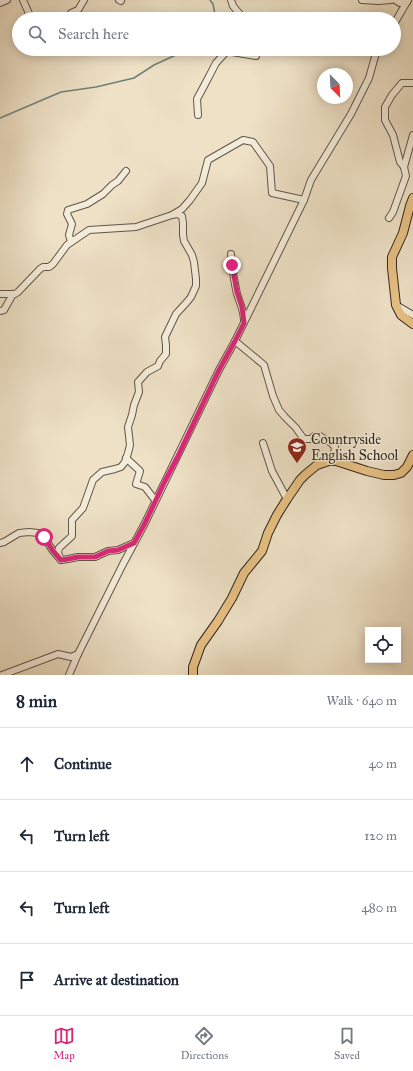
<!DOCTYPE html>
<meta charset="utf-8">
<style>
:root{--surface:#fff;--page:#f2f2f3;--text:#1f2937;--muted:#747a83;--line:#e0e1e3;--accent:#db2777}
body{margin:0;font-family:"IM FELL Great Primer",serif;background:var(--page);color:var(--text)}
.controls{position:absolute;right:12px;bottom:12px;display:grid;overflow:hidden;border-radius:0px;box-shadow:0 2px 10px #0003}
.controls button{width:36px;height:36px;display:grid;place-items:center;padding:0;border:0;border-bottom:1px solid var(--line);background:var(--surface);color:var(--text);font:20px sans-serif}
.compass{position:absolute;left:317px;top:68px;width:36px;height:36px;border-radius:50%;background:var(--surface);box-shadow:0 2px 10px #0003;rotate:156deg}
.stop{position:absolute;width:12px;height:12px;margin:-9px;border:3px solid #db2777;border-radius:50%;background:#fff}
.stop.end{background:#db2777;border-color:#fff;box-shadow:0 1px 4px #0008}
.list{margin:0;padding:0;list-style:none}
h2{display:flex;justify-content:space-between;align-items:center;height:52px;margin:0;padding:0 16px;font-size:17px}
h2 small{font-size:13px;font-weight:400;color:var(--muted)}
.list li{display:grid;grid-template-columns:26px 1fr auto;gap:12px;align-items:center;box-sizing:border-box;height:72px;padding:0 16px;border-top:1px solid var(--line)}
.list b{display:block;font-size:15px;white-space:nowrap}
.list em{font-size:13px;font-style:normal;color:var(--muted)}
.icon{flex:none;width:22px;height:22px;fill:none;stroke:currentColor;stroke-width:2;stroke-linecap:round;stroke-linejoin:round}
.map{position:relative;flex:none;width:413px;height:675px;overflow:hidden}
.search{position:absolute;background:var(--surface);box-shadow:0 2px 10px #0003;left:12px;right:12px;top:12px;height:44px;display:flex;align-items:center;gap:10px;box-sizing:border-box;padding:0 14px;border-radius:22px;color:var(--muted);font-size:15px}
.sheet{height:340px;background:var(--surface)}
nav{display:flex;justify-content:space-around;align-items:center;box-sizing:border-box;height:56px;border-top:1px solid var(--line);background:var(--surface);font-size:11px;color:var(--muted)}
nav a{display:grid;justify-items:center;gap:2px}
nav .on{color:var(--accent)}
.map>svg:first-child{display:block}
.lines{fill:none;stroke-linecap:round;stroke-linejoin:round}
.stream{stroke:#70807b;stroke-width:1.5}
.minor-casing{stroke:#605649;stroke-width:8}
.major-casing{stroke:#31271f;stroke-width:10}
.minor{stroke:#f4ecda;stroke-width:6}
.major{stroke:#e7c083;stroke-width:8}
.route{stroke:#db2777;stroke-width:5}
.labels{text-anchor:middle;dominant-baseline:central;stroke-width:3;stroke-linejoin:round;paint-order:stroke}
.poi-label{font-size:14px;fill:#31271f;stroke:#f4ecda;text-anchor:start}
</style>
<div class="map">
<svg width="413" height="675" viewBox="0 0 413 675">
<rect width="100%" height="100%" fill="#eee1c6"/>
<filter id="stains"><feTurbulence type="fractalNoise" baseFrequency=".005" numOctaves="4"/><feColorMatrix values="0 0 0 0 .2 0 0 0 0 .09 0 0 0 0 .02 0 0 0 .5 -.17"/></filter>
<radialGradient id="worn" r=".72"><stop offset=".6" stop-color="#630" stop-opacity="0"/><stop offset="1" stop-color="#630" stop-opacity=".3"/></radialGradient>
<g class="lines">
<g class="stream">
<path d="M210 0 213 4 216 19"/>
<path d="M0 118 61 92 96 87 134 78 154 65 189 49"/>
</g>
<g class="minor-casing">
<g id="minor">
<path d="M23 0 30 16 33 19"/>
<path d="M119 0 121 1"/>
<path d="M231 0 233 6 244 19"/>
<path d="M362 0 378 1 391 0"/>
<path d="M395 0 400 3 407 2"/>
<path d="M0 3 7 0"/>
<path d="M70 19 71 13 78 10 84 0"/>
<path d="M394 24 408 0"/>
<path d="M198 115 197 99 204 86 216 63 226 52H232L256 56V49"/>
<path d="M404 167 400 162 393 135 385 120V107L392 95 402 83H413"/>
<path d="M389 218 393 212 406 176 404 167 413 135"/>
<path d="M71 242 69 235 72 224 67 214 68 210 87 204 103 194 112 185 118 181 126 171"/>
<path d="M231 254C232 267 234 281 237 294 240 304 244 310 244 321"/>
<path d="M0 294H15L18 292 40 269 43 267H49L53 264 67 245 89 230 136 227 172 215 182 209 190 200 202 183 208 160 243 140 253 142 270 166 272 193 304 200"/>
<path d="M396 305 413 315"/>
<path d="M0 311 4 310 13 294"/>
<path d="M235 341 264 365 273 396 279 410 285 417 296 428 303 438 306 439H311L314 436H320L331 443 335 447 333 460"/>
<path d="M263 443 272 471 287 499"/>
<path d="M126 458 140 471 136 484 145 487 155 500"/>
<path d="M0 543 4 542 19 533 29 532 38 533 44 537 53 551 61 560 68 559 78 557H95L108 551 118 550 134 543"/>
<path d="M61 560 58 553 59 548 72 536V520L83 508 93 480 102 472 115 469 121 467 125 462 128 453 130 445 128 427 132 415 134 405 139 392 138 382 147 372 158 366 160 361 166 354V345L165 337 176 314 187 302 191 297 196 286V279L194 262 192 255 184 241 183 235V223L182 216 177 214 172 215"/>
<path d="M2 675 58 654 71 657 78 654"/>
<path d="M69 675 78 654 123 564 144 525 219 370 235 341 304 200 311 180 351 114 369 78 376 53 378 49"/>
</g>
</g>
<g class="major-casing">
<g id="major">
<path d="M413 198 410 206 403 233 392 257V268L396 305 401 315 413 324"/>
<path d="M193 675V667L201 645 218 621 232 598 244 573 262 551 268 533 277 515 287 499 300 480 306 474 317 465 326 462 333 460 367 471 384 475H394L401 473 407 467 413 455"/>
</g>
</g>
<use href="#minor" class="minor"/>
<use href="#major" class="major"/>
</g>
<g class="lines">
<path class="route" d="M44 537 53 551 61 560 68 559 78 557H95L108 551 118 550 134 543 144 525 165 481 177 458 219 370 235 341 244 323 242 307 237 292 232 265"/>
</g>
<defs>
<g id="school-pin" transform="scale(1)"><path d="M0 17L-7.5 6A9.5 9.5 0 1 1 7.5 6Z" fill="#8f2418" stroke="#f4ecda"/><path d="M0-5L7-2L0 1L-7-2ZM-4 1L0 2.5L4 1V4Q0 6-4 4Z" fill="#fff"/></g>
</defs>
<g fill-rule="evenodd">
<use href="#school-pin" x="297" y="447"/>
</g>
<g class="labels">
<g class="poi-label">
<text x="311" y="439">Countryside<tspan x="311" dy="16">English School</tspan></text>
</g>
</g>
<rect width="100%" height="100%" filter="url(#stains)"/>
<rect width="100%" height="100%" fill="url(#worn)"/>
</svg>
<div class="controls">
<button><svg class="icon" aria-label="locate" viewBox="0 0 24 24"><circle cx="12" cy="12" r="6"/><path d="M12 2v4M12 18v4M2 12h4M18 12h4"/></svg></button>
</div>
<svg class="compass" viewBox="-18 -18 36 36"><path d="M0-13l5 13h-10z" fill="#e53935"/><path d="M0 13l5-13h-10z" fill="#747a83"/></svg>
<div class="stop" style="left:44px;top:537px"></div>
<div class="stop end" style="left:232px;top:265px"></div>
<div class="search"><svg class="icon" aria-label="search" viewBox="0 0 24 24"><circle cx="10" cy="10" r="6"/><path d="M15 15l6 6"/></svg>Search here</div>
</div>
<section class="sheet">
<h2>8 min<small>Walk · 640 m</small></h2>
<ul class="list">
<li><svg class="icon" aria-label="ahead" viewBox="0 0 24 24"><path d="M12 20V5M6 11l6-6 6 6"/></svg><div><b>Continue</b></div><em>40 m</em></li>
<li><svg class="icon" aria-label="left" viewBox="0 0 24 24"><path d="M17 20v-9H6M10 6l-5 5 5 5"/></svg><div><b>Turn left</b></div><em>120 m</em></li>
<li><svg class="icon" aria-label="left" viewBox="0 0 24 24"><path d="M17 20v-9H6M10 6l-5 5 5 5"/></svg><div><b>Turn left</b></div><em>480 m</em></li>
<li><svg class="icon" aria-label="arrive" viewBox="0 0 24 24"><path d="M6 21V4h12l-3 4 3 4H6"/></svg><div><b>Arrive at destination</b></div></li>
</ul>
</section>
<nav>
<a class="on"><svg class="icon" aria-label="map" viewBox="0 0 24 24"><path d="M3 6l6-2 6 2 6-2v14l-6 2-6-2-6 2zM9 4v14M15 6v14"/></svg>Map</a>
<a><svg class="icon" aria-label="directions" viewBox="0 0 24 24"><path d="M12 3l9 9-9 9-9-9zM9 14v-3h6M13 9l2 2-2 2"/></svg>Directions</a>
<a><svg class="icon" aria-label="saved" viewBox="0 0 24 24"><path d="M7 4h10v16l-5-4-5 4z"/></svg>Saved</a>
</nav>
